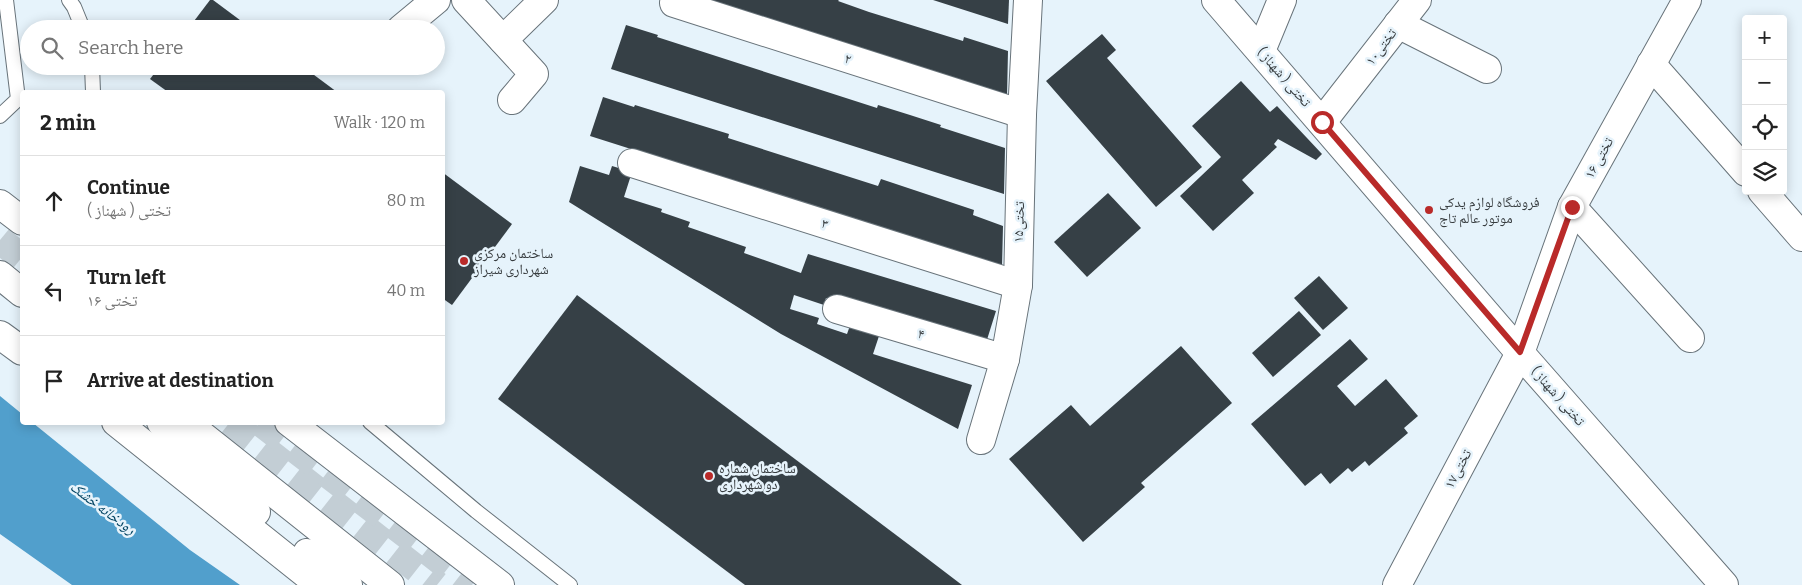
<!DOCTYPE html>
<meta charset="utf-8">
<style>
:root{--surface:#fff;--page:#f6f6f6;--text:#222;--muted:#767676;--line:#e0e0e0}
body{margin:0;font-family:Bitter,"Noto Naskh Arabic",serif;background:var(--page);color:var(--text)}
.controls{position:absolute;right:15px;top:15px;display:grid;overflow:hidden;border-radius:5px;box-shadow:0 2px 12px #0003}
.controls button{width:45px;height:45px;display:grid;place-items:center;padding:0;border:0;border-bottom:1px solid var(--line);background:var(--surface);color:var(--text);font:25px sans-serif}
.stop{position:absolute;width:15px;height:15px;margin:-11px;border:4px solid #b92a29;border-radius:50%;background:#fff}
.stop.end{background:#b92a29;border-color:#fff;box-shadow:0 1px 5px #0008}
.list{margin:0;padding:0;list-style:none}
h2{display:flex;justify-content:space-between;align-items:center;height:65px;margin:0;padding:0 20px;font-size:21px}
h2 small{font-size:16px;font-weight:400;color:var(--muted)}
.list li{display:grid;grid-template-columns:32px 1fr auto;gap:15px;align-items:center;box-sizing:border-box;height:90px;padding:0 20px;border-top:1px solid var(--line)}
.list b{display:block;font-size:19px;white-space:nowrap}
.list p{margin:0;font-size:16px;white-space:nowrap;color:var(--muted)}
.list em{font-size:16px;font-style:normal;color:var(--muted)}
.icon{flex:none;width:28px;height:28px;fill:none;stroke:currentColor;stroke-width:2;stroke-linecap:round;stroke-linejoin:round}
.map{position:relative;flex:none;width:1802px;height:585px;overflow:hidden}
.search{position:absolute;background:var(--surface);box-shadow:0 2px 12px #0003;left:20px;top:20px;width:425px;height:55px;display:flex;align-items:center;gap:12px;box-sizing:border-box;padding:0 18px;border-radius:28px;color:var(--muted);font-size:19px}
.panel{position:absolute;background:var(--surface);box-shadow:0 2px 12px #0003;left:20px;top:90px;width:425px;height:335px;border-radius:5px}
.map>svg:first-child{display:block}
.water{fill:#519fcc}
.building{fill:#364046}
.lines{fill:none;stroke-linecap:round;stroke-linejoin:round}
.secondary-tunnel{stroke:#c3ced5;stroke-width:28;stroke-dasharray:28 14;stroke-linecap:butt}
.lane-casing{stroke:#68737a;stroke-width:16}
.street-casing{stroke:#68737a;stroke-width:30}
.secondary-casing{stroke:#68737a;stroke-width:30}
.lane{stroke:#fff;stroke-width:14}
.street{stroke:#fff;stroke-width:28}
.secondary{stroke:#fff;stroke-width:28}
.route{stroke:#b92a29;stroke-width:6}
.poi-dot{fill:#b92a29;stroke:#e6f3fb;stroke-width:2}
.labels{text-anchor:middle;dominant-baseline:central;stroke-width:5;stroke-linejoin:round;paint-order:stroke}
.street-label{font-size:14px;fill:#373c3f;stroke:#e6f3fb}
.poi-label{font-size:14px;fill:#373c3f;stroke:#e6f3fb;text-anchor:start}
.water-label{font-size:15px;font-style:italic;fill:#004362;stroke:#e6f3fb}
</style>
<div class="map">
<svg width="1802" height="585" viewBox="0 0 1802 585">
<rect width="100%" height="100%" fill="#e6f3fb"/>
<path class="water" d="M0 396 22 414V422L33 423 190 550 240 585H72L0 534Z"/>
<g class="building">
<path d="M210 0H213L252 29H188Z"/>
<path d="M701 0H839L838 1 869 12 963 41 964 37 1008 51 1007 97Z"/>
<path d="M934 0H1009L1008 24 933 0Z"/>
<path d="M626 25 658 35 657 37 877 108 878 105 910 115 941 125 940 127 1005 148 1004 194 611 69Z"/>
<path d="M1102 34 1116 50 1107 58 1202 167 1156 207 1046 81Z"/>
<path d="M160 66H302L337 92H168L150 79Z"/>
<path d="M1241 81 1270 112 1277 106 1322 154 1316 160 1278 139 1274 144 1277 147 1242 180 1254 193 1213 231 1180 196 1221 157 1192 126Z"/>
<path d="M603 97 634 107 635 105 729 134 728 138 878 186 881 179 974 210 973 215 1003 226 1002 267 590 136Z"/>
<path d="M580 166 609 175 612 166 632 172 624 197 662 209 661 212 690 222 688 227 746 247 744 253 801 273 808 254 996 311 985 346 826 298 824 305 794 295 790 309 819 318 817 324 847 334 852 320 881 330 873 354 972 385 958 429 781 334 569 202Z"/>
<path d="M442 172 512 224 452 305 442 298Z"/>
<path d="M1108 193 1141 228 1087 277 1054 242Z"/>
<path d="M1319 276 1348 308 1323 330 1294 298Z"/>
<path d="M577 295 920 553 962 585H745L498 399Z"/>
<path d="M1299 311 1321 335 1273 377 1252 353Z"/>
<path d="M1350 339 1368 359 1337 386 1355 406 1386 379 1418 416 1404 428 1408 433 1369 466 1365 461 1352 472 1348 468 1330 484 1321 473 1305 486 1251 424Z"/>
<path d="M1181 346 1232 403 1141 483 1145 487 1083 542 1009 459 1071 405 1090 426Z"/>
</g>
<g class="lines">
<g class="secondary-tunnel">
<path d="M0 240 22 258"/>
<path d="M230 422 437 585"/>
<path d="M260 422 472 585"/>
</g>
<g class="lane-casing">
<g id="lane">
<path d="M69 0 74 7 83 29"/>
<path d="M92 66 93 92"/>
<path d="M0 116 18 99 6 0"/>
<path d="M370 422 476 511 570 585"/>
</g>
</g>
<g class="street-casing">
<g id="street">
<path d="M466 0 534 74 512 100"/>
<path d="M674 3 1022 114"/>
<path d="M1398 24 1487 69"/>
<path d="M401 29 436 0"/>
<path d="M503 40 544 0"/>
<path d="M1261 51 1282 0"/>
<path d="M1651 64 1746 172"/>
<path d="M1322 122 1417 0"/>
<path d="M632 163 1018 285"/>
<path d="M1762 191 1802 237"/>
<path d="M1572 207 1690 338"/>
<path d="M837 309 1005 359"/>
<path d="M981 440 1005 359 1018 285 1022 114 1028 0"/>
</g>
</g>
<g class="secondary-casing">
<g id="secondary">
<path d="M1216 0 1520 353 1724 585"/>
<path d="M0 204 22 221"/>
<path d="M0 275 22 293"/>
<path d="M0 335 22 351"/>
<path d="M116 422 320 585"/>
<path d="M161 422 169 434 256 512"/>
<path d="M185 422 390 585"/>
<path d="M289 422 500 585"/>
<path d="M307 553 348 585"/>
<path d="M1397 585 1520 353 1572 207 1687 0"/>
</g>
</g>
<use href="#lane" class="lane"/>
<use href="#street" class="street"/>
<use href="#secondary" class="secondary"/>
</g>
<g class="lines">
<path class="route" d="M1322 122 1520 352 1572 207"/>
</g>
<g class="poi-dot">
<circle cx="1429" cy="210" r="5"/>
<circle cx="464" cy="261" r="5"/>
<circle cx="709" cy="476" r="5"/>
</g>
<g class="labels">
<g class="street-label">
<text transform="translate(1381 47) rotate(-53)">تختی۱۰</text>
<text transform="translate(848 59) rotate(18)">۲</text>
<text transform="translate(1284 77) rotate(49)">تختی ( شهناز )</text>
<text transform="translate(1599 158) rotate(-61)">تختی ۱۶</text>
<text transform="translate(1019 222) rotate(-88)">تختی۱۵</text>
<text transform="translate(825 224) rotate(18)">۳</text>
<text transform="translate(921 334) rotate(17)">۴</text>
<text transform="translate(1558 396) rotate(49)">تختی ( شهناز )</text>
<text transform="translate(1458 469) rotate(-62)">تختی۱۷</text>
</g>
<g class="poi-label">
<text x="1439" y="202">فروشگاه لوازم یدکی<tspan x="1439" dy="16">موتور عالم تاج</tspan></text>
<text x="474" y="253">ساختمان مرکزی<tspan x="474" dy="16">شهرداری شیراز</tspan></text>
<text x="719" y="468">ساختمان شماره<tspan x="719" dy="16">دو شهرداری</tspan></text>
</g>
<g class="water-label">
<text transform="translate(103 508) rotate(37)">رودخانه خشک</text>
</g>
</g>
</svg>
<div class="controls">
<button>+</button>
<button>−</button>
<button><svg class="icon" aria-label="locate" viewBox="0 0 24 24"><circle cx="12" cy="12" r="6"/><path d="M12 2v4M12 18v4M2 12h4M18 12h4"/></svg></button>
<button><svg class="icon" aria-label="layers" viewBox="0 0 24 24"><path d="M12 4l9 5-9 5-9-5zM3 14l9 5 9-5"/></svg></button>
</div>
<div class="stop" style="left:1322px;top:122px"></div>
<div class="stop end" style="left:1572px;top:207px"></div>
<div class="search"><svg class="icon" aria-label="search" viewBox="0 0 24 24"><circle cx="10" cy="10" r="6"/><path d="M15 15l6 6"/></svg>Search here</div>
<section class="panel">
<h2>2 min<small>Walk · 120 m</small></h2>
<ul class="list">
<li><svg class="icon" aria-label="ahead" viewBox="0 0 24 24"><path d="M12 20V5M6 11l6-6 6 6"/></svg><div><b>Continue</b><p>تختی ( شهناز )</p></div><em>80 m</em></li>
<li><svg class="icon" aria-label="left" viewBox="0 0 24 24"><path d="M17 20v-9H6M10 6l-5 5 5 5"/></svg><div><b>Turn left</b><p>تختی ۱۶</p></div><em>40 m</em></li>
<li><svg class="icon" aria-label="arrive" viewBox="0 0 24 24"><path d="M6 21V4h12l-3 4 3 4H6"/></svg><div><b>Arrive at destination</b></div></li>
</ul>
</section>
</div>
